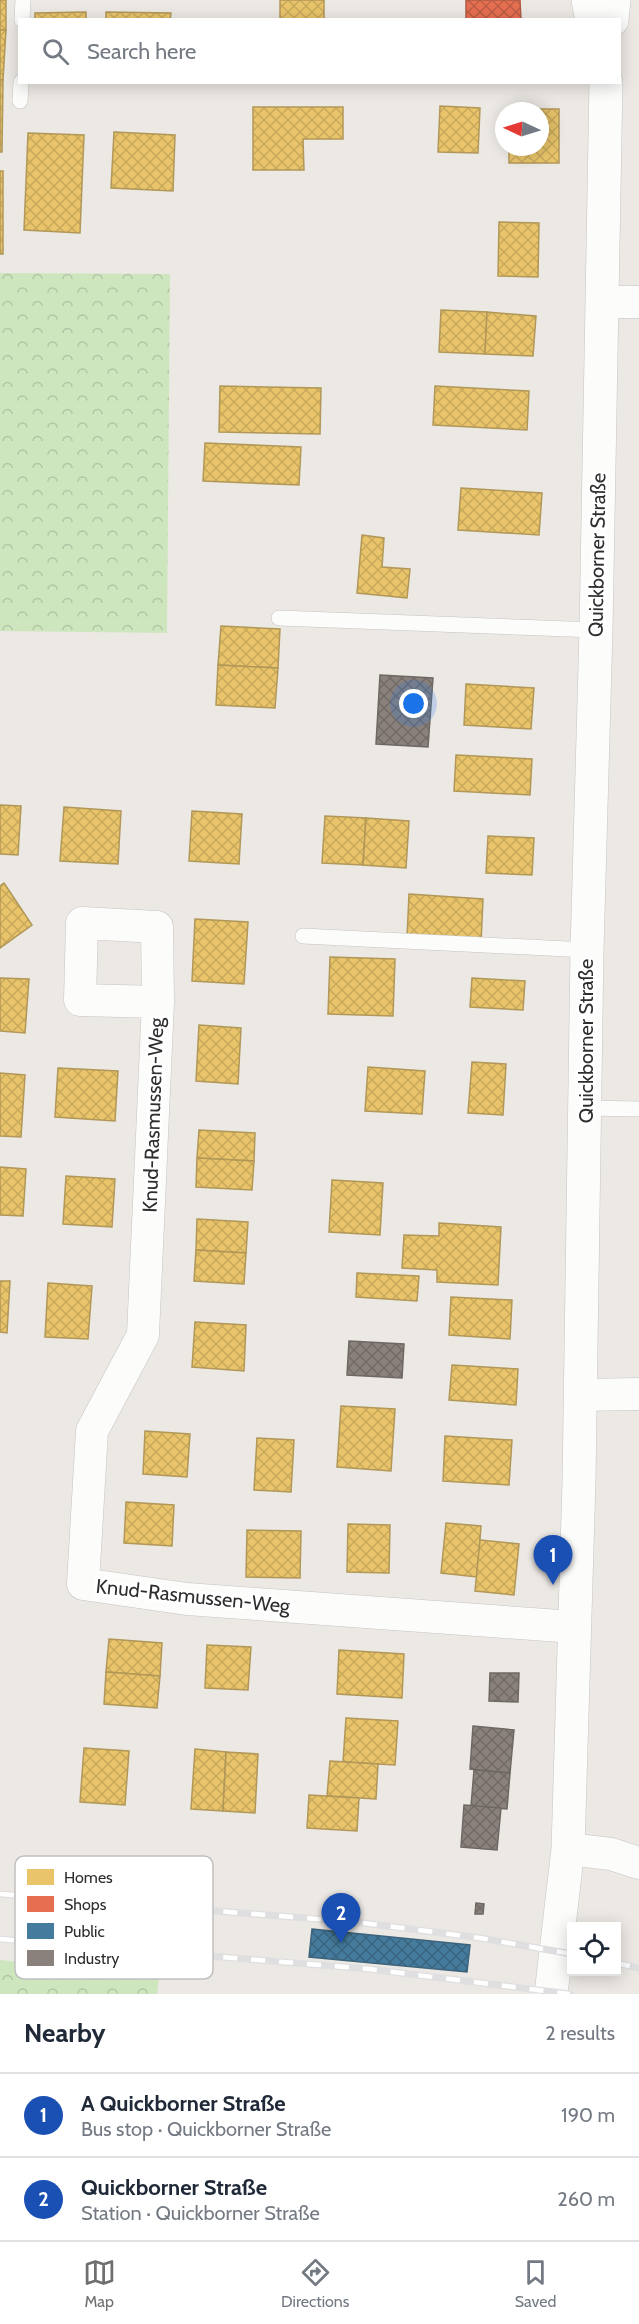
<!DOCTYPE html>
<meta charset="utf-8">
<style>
:root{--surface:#fff;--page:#f2f2f3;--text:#1f2937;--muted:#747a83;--line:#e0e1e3;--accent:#706f6e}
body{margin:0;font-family:Cabin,sans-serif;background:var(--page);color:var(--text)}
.controls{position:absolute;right:18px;bottom:18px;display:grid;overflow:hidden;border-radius:0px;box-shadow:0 3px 15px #0003}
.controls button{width:54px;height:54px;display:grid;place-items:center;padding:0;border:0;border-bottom:2px solid var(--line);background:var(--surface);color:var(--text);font:30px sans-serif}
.compass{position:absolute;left:495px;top:102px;width:54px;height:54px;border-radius:50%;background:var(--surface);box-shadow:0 3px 15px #0003;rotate:274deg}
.you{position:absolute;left:414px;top:704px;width:21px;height:21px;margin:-15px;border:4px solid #fff;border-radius:50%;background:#1a73e8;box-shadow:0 0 0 9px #1a73e833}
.badge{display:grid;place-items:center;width:39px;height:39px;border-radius:50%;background:var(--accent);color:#fff;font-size:20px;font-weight:700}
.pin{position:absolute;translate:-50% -50px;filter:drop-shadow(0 2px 3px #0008)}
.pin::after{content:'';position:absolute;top:32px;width:21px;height:18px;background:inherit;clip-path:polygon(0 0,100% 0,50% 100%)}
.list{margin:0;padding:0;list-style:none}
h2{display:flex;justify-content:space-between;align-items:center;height:78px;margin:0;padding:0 24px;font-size:26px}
h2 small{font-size:20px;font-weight:400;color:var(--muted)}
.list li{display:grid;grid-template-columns:39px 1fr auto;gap:18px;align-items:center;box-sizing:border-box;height:84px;padding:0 24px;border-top:2px solid var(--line)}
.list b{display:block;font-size:22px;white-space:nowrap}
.list p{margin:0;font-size:20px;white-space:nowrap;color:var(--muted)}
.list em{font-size:20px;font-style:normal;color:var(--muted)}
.icon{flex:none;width:33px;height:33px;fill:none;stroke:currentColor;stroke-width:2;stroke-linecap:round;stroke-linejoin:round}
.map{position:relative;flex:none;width:639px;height:1994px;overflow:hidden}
.search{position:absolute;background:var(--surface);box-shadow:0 3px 15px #0003;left:18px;right:18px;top:18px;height:66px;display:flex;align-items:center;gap:15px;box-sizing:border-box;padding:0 21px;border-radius:0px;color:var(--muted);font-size:22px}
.sheet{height:246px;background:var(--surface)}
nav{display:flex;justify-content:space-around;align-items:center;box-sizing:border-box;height:84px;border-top:2px solid var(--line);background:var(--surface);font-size:16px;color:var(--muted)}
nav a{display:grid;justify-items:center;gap:3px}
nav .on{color:var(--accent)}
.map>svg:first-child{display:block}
.forest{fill:url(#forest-crowns)}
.homes{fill:url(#homes-cross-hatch);stroke:#b19758;stroke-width:1.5}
.shops{fill:url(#shops-cross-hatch);stroke:#b05c46;stroke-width:1.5}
.public{fill:url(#public-cross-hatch);stroke:#3e647c;stroke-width:1.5}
.industry{fill:url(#industry-cross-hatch);stroke:#6e6865;stroke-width:1.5}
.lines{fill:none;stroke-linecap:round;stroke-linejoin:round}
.service-casing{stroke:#c5c4c5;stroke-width:16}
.minor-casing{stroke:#c5c4c5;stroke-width:33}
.tertiary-casing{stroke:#c5c4c5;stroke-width:34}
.service{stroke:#fcfcfb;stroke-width:15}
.minor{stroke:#fcfcfb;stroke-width:32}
.tertiary{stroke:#fcfcfb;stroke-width:33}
.rail-casing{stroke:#dfdfe1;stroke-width:7}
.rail{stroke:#fff;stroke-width:4.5;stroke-dasharray:14;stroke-linecap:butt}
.labels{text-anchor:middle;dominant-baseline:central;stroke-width:6;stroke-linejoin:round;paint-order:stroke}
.street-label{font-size:20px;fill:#2e2e2e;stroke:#fff}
.key{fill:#fff;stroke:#c0c0c0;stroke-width:1.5}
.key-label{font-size:16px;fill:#2e2e2e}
</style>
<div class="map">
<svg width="639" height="1994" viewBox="0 0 639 1994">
<defs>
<pattern id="forest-crowns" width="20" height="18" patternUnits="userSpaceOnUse" patternTransform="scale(1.5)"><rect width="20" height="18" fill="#cee6be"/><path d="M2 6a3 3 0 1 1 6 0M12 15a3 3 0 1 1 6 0" fill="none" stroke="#b1c6a4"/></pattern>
<pattern id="homes-cross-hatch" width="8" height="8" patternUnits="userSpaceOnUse" patternTransform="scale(1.5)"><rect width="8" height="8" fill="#e9c46a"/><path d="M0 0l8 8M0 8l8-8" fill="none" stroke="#c8a95c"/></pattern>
<pattern id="shops-cross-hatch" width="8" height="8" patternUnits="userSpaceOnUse" patternTransform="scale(1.5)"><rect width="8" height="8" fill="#e76f51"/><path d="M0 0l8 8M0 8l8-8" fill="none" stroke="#bc5c44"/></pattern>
<pattern id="public-cross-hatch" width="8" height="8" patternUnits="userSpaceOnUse" patternTransform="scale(1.5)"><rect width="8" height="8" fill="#457b9d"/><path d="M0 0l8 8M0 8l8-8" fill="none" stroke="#3a6580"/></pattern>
<pattern id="industry-cross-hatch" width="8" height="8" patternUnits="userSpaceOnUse" patternTransform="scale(1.5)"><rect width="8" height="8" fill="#8a817c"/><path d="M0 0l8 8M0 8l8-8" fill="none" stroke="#716a66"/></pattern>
</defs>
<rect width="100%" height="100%" fill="#ece8e4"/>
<g class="forest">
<path d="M0 273 170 274 167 633 0 631Z"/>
<path d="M0 1960 159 1976 157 1994H0Z"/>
</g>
<g class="homes">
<rect x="0" y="0" width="6" height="30"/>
<rect x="280" y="0" width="44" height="20"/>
<path d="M86 12V20H35V13Z"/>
<path d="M106 12 171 13 170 20H106Z"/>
<path d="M0 30H6L3 80H0Z"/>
<path d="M0 80H3L2 152H0Z"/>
<path d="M440 106 480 108 478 153 438 152Z"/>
<path d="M253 107H343V139H303L304 170H253Z"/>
<path d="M509 109H559V163H509V147H540V111Z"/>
<path d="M114 132 175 135 173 191 111 188Z"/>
<path d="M28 133 84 135 80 233 24 230Z"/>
<rect x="0" y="171" width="3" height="83"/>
<path d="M499 222 539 223 538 277 498 276Z"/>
<path d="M441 310 487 312 485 354 439 352Z"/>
<path d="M487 312 536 316 533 356 485 354Z"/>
<path d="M220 386 321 388 320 434 219 432Z"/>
<path d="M435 386 529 391 527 430 433 425Z"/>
<path d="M205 443 301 447 299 485 203 481Z"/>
<path d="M461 488 542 493 539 535 458 530Z"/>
<path d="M362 535 384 538 382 567 410 569 407 598 357 593Z"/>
<path d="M221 626 280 629 278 668 218 665Z"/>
<path d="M218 665 278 668 275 708 216 705Z"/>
<path d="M466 684 534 688 531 729 464 725Z"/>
<path d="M456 755 532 759 530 795 454 791Z"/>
<path d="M0 805 21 806 18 855 0 854Z"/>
<path d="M64 807 121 811 118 864 60 861Z"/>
<path d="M192 811 242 814 239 864 189 861Z"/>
<path d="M325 816 366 818 363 865 322 863Z"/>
<path d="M366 818 409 821 406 868 363 865Z"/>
<path d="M488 836 534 838 532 875 486 873Z"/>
<path d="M4 883 32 925 0 948V886Z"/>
<path d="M409 894 483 899 481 943 407 938Z"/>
<path d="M195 919 248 922 244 984 192 981Z"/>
<path d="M330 957 395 959 393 1016 328 1014Z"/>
<path d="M0 978 29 979 25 1033 0 1031Z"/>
<path d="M472 978 525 981 523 1010 470 1007Z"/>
<path d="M199 1025 241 1028 238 1084 196 1081Z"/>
<path d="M472 1062 506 1064 503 1115 468 1113Z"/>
<path d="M368 1067 425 1071 422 1114 365 1111Z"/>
<path d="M58 1068 118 1071 115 1121 55 1117Z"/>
<path d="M0 1073 25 1075 21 1137 0 1136Z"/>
<path d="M199 1130 255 1133 254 1161 197 1158Z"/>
<path d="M197 1158 254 1161 252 1190 196 1187Z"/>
<path d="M0 1167 26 1169 23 1216 0 1215Z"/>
<path d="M66 1176 115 1179 112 1227 63 1224Z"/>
<path d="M332 1180 383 1183 380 1235 329 1232Z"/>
<path d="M197 1219 248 1222 246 1253 196 1250Z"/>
<path d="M439 1223 501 1227 498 1285 437 1282V1270L402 1268 404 1235 439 1236Z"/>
<path d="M196 1250 246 1253 244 1284 194 1281Z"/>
<path d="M357 1273 419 1276 417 1301 356 1297Z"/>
<path d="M0 1281H10L7 1333 0 1332Z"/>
<path d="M48 1283 92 1286 88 1339 45 1337Z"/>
<path d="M451 1297 512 1300 510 1339 449 1335Z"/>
<path d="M195 1322 246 1325 244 1371 192 1367Z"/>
<path d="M452 1365 518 1369 516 1405 449 1400Z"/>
<path d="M341 1406 395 1409 391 1471 337 1467Z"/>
<path d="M145 1431 190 1434 187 1477 143 1474Z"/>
<path d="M445 1436 512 1440 509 1485 443 1481Z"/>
<path d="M257 1438 294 1440 291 1492 254 1490Z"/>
<path d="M126 1502 174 1505 172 1546 124 1543Z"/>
<path d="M446 1523 481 1526 477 1577 441 1573Z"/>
<path d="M348 1524 390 1525 389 1573 347 1572Z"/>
<path d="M247 1530 301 1531 300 1578 246 1577Z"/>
<path d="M480 1540 519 1544 514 1595 475 1591Z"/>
<path d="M109 1639 162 1643 160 1676 106 1672Z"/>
<path d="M207 1645 251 1647 248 1690 205 1688Z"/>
<path d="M339 1650 404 1654 402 1698 337 1694Z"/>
<path d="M106 1672 160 1676 157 1708 104 1704Z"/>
<path d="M346 1718 398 1721 395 1765 343 1762Z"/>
<path d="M84 1748 129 1751 125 1805 80 1802Z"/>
<path d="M195 1749 226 1752 223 1811 191 1809Z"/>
<path d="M226 1752 258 1754 255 1813 223 1811Z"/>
<path d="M330 1761 378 1764 376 1799 327 1796Z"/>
<path d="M309 1795 359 1798 357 1831 307 1828Z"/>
</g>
<path class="shops" d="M466 0H520L521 20H466Z"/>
<path class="public" d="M312 1929 470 1945 467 1972 309 1957Z"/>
<g class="industry">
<path d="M380 675 433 678 428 747 376 744Z"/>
<path d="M349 1341 404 1344 402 1378 347 1375Z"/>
<path d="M490 1673H519L518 1702 489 1701Z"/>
<path d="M473 1726 514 1730 510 1773 470 1769Z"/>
<path d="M474 1770 510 1773 507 1809 471 1806Z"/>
<path d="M464 1805 501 1808 497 1850 461 1847Z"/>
<path d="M476 1903 484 1904 483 1914H475Z"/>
</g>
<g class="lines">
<g class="service-casing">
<g id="service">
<path d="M22 20 23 0"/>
<path d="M20 101 21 82"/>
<path d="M279 618 596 630"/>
<path d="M303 936 587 950"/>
<path d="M585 1108 639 1109"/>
</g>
</g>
<g class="minor-casing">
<g id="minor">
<path d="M602 302H639"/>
<path d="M158 1002 80 1000 82 923 157 927 158 1002 143 1335 92 1431 83 1584 187 1599 574 1627"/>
<path d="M581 1395 639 1394"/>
<path d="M568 1849 611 1854 639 1863"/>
</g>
</g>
<g class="tertiary-casing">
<g id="tertiary">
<path d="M588 0 592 20"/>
<path d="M612 20 614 0"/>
<path d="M551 1994 568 1849 579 1481 587 950 596 630 606 82"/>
</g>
</g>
<use href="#service" class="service"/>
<use href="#minor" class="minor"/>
<use href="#tertiary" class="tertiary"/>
<g class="rail-casing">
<g id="rail">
<path d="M0 1894 356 1922 480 1938 572 1954"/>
<path d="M0 1939 369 1969 570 1994"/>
<path d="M616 1963 639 1968"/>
</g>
</g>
<use href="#rail" class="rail"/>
</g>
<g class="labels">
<g class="street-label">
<text transform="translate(597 555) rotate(-89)">Quickborner Straße</text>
<text transform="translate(586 1041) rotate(-90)">Quickborner Straße</text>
<text transform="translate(153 1115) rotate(-88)">Knud-Rasmussen-Weg</text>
<text transform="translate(193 1596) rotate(6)">Knud-Rasmussen-Weg</text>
</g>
</g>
<rect x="15" y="1856" width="198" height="123" rx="9" class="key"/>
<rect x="27" y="1869" width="27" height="16" fill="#e9c46a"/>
<rect x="27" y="1896" width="27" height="16" fill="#e76f51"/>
<rect x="27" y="1923" width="27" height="16" fill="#457b9d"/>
<rect x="27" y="1950" width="27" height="16" fill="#8a817c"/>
<g class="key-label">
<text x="64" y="1883">Homes</text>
<text x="64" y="1910">Shops</text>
<text x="64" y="1937">Public</text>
<text x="64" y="1964">Industry</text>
</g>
</svg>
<div class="controls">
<button><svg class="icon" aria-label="locate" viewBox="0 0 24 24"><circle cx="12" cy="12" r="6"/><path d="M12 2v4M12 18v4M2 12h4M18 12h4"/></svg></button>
</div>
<svg class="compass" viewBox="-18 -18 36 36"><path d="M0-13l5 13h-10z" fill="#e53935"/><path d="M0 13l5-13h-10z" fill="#747a83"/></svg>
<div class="you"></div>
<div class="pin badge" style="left:553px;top:1585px;background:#1a4fb4">1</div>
<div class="pin badge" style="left:341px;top:1943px;background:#1a4fb4">2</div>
<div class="search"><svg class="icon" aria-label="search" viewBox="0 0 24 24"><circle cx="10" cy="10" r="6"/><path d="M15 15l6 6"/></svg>Search here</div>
</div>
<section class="sheet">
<h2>Nearby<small>2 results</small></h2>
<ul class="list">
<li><span class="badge" style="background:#1a4fb4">1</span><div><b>A Quickborner Straße</b><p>Bus stop · Quickborner Straße</p></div><em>190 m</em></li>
<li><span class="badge" style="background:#1a4fb4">2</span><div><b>Quickborner Straße</b><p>Station · Quickborner Straße</p></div><em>260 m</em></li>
</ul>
</section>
<nav>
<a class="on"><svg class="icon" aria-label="map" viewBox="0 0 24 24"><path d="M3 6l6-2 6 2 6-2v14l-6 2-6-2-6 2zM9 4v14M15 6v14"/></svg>Map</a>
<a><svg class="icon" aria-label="directions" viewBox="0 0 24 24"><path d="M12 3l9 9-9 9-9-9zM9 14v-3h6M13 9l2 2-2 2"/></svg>Directions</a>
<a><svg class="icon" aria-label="saved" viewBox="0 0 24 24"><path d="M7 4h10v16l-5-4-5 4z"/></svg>Saved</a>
</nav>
